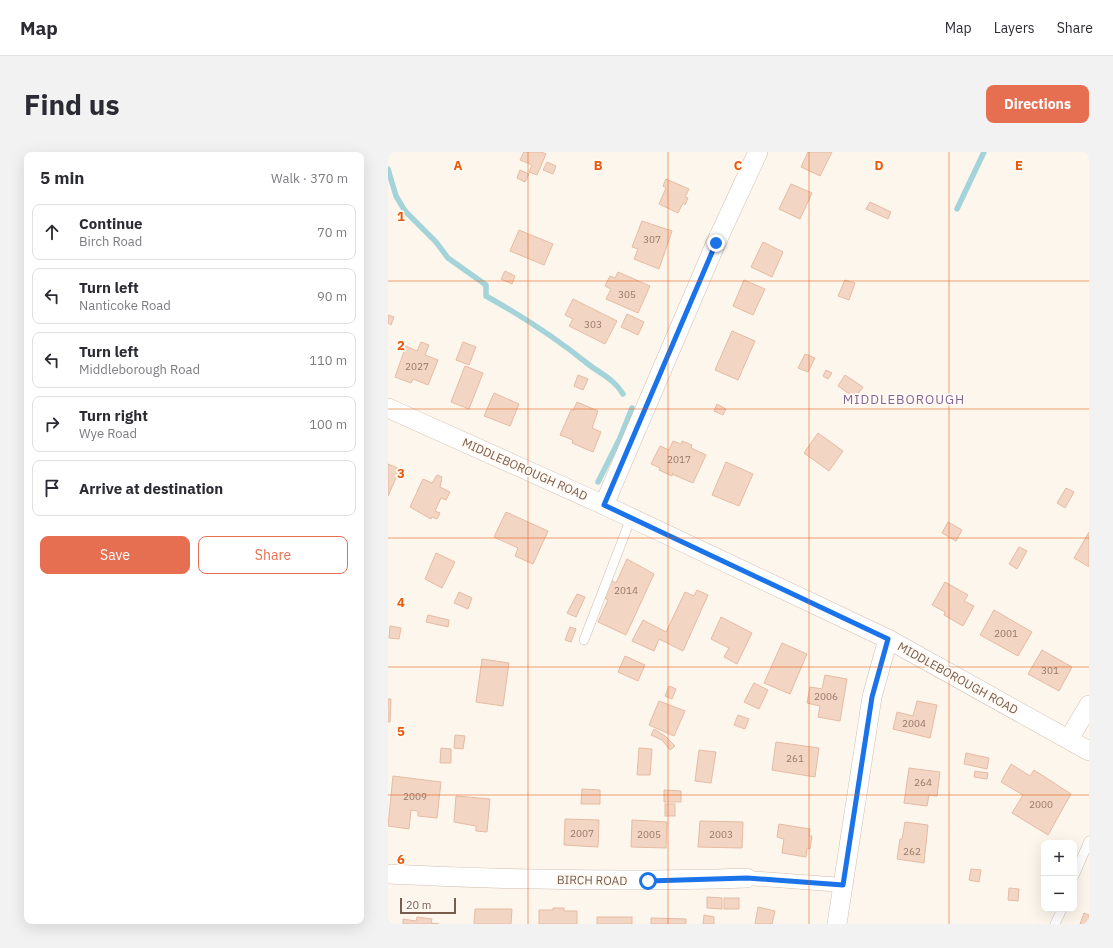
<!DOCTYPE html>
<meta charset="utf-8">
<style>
:root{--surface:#fff;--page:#f2f2f3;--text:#2b2b33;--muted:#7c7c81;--line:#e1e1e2;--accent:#e76f51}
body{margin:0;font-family:"IBM Plex Sans",sans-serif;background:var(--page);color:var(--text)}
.controls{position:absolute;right:12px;bottom:12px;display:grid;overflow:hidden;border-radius:8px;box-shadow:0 4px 16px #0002}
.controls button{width:36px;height:36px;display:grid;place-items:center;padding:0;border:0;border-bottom:1px solid var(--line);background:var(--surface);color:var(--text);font:20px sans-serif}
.scale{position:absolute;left:12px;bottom:10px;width:56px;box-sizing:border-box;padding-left:4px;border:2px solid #7a5c4d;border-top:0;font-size:11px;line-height:14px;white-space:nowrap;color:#7a5c4d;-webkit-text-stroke:3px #fffaf3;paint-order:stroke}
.stop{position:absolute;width:12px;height:12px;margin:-9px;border:3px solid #1a73e8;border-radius:50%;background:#fff}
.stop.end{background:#1a73e8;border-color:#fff;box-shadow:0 1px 4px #0008}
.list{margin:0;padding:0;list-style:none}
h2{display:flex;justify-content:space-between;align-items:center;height:52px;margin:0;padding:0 16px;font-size:17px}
h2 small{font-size:13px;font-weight:400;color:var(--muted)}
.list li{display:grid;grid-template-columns:26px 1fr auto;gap:12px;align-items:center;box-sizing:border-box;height:56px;margin:0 8px 8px;padding:0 8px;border:1px solid var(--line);border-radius:8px}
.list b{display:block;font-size:15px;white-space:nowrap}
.list p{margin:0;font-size:13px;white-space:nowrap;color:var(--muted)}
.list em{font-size:13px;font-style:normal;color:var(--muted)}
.actions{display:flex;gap:8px;padding:12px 16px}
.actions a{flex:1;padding:9px 0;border:1px solid var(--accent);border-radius:8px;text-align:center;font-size:14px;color:var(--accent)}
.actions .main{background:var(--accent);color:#fff}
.icon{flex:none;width:22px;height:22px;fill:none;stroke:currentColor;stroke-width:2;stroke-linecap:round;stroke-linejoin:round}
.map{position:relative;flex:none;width:701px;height:772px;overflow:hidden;border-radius:8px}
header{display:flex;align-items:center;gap:24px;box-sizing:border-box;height:56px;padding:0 20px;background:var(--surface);border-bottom:1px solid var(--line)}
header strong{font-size:19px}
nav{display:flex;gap:22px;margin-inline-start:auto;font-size:14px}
.intro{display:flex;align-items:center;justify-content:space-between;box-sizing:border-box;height:96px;padding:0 24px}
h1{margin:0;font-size:28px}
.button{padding:10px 18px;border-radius:8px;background:var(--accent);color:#fff;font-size:14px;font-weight:700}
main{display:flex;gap:24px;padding:0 24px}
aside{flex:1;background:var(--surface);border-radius:8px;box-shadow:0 4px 16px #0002}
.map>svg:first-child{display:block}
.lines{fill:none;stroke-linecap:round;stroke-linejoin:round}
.stream{stroke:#a5d3da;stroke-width:5.5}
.building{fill:#f3d5c3;stroke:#e6bba3}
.service-casing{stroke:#d1beb0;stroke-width:10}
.pedestrian-casing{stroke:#d1beb0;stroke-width:15}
.minor-casing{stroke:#d1beb0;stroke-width:20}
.service{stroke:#fff;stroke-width:9}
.pedestrian{stroke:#fff;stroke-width:14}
.minor{stroke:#fff;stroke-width:19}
.route{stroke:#1a73e8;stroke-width:5}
.grid{fill:none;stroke:#e8590c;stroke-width:1;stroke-opacity:0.55}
.labels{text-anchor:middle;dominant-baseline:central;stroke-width:3.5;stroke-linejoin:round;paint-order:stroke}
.number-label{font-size:10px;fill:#987a6a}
.street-label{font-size:12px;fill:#7a5c4d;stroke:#fffaf3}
.neighbourhood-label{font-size:13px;letter-spacing:1px;fill:#846695;stroke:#fffaf3}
.grid-label{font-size:13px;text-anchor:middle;font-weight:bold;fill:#e8590c;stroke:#fffaf3;stroke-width:3.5;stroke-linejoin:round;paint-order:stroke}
</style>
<header>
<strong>Map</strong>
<nav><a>Map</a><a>Layers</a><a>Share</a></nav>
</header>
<div class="intro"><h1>Find us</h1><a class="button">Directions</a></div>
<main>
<aside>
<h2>5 min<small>Walk · 370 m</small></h2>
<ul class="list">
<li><svg class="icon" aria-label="ahead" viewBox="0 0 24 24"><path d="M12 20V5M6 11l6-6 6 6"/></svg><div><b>Continue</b><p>Birch Road</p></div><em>70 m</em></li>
<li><svg class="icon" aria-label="left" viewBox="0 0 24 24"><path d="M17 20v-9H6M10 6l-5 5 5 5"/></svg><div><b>Turn left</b><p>Nanticoke Road</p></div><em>90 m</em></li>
<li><svg class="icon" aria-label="left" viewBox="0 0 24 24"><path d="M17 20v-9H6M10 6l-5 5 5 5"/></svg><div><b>Turn left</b><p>Middleborough Road</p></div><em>110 m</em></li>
<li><svg class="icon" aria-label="right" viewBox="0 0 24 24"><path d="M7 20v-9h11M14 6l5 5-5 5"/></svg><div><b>Turn right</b><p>Wye Road</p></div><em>100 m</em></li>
<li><svg class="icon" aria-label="arrive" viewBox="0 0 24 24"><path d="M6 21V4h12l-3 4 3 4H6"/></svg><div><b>Arrive at destination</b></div></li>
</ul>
<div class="actions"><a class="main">Save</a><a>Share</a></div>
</aside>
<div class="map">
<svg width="701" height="772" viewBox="0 0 701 772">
<rect width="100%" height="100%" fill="#fdf6ec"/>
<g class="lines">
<g class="stream">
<path d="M0 17 8 44 17 59 48 90 60 106 98 133V144C134 164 168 186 200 212 213 222 226 227 235 242"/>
<path d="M569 57 596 0"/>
<path d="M210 330 232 286 244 256"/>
</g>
</g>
<g class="building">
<path d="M136 0H153L158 2 149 23 141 20 144 13 132 8Z"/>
<path d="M420 0H444L432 24 413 15Z"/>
<path d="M159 10 168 14 165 22 155 18Z"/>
<path d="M132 18 141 22 137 30 129 26Z"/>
<path d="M278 27 301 37 297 45 300 46 297 53 295 51 290 61 271 52 278 36 275 34Z"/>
<path d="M403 32 424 41 412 67 391 57Z"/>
<path d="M482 50 503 60 500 67 478 57Z"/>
<path d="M254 69 284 79 271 117 246 107 250 97 244 95Z"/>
<path d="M131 78 165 92 156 113 122 99Z"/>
<path d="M375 90 395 100 384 125 363 115Z"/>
<path d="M117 119 127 124 124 132 113 127Z"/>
<path d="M230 120 262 134 250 161 218 147 223 137 217 134 222 124 227 126Z"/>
<path d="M356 128 377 137 365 163 345 154Z"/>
<path d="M457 128 467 131 461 148 450 144Z"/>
<path d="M185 147 229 169 217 192 181 174 185 167 177 163Z"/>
<path d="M239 162 256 170 250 183 233 175Z"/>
<path d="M0 163 6 165 3 173 0 171Z"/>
<path d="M344 179 367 189 350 228 327 218Z"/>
<path d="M33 190 41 193 37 203 50 208 40 233 25 227 23 231 7 225 18 194 29 199Z"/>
<path d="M75 190 88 195 81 213 68 208Z"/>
<path d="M417 202 427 206 420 220 410 216Z"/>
<path d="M77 214 95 221 81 257 63 250Z"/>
<path d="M438 218 444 221 440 227 435 224Z"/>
<path d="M190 223 200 227 195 238 186 234Z"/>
<path d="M457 223 475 235 467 246 450 234Z"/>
<path d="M106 241 131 252 122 274 96 264Z"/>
<path d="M189 250 210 259 204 276 213 280 205 300 184 291 185 288 172 283 183 258 185 259Z"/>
<path d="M329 252 338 257 335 263 326 259Z"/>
<path d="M430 281 455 299 441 319 416 301Z"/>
<path d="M285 289 293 292 294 289 304 293 303 296 318 303 305 331 286 323 285 321 284 324 271 318 272 316 263 312 272 294 281 298Z"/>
<path d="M338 310 365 322 351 354 324 343Z"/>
<path d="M0 312 12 317 0 344Z"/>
<path d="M49 323 54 325 52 335 62 340 58 348 53 346 47 359 52 361 49 367 44 365 43 367 22 355 35 327 44 331Z"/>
<path d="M678 336 686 340 677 356 669 351Z"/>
<path d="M118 360 160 379 145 412 127 404 130 396 106 385Z"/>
<path d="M560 370 574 378 568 389 554 381Z"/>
<path d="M701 380V415L686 406Z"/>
<path d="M631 395 639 399 629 417 621 412Z"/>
<path d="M48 401 67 410 54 436 37 427Z"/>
<path d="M239 407 266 422 238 483 210 470 220 448 215 445 223 428 228 431Z"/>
<path d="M557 430 580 443 576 449 586 454 575 474 556 463 557 460 544 453Z"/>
<path d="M309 438 320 443 295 499 271 487 266 499 244 489 255 468 278 480 297 440 306 444Z"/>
<path d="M71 440 84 446 80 457 66 451Z"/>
<path d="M189 442 197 445 188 465 179 461Z"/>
<path d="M606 458 644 480 630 504 592 483Z"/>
<path d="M40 463 61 468 60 475 38 470Z"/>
<path d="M333 465 364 481 349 512 336 505 341 496 323 487Z"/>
<path d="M2 474 13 476 11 487 1 486Z"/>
<path d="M182 475 188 477 183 490 177 488Z"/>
<path d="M394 491 419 502 402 542 376 531Z"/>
<path d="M654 498 684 515 671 539 640 522Z"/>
<path d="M237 504 257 513 250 529 230 520Z"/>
<path d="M94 507 121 511 115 554 88 550Z"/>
<path d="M437 523 459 527 452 569 430 565 432 554 419 551 422 535 434 537Z"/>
<path d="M366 531 380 538 371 557 356 550Z"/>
<path d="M281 534 288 537 284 547 277 544Z"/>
<path d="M0 547H3L2 570H0Z"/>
<path d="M271 549 297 559 286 584 261 573Z"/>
<path d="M529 549 549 553 542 586 505 577 509 560 525 564Z"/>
<path d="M350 563 361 567 357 577 346 573Z"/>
<path d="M266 577 277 584 287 594 282 598 274 588 263 583Z"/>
<path d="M67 583 77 584 75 597 66 596Z"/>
<path d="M388 590 431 596 427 625 384 618Z"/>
<path d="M53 596 63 597V611H52Z"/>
<path d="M251 596 264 597 262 623H249Z"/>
<path d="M311 598 328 600 323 631 307 629Z"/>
<path d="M578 601 601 606 599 617 576 612Z"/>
<path d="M623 612 642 624 646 618 683 642 660 683 624 661 635 643 613 630Z"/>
<path d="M521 616 552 620 549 644 541 643 539 654 516 651Z"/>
<path d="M587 619 600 621 599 627 586 625Z"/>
<path d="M5 624 53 630 49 666 30 664V659L23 658 21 677 0 674Z"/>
<path d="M194 637 212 638V652H193Z"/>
<path d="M276 638 293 639V650H276Z"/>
<path d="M68 644 102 647 99 680 88 679V674L66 670Z"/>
<rect x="277" y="652" width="10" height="12"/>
<path d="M177 667 211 668 210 695 176 693Z"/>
<path d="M244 668 279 670 278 696 243 695Z"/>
<path d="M312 669 355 670 354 696 310 695Z"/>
<path d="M517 670 540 673 536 711 509 707 512 687H514Z"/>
<path d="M391 672 422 677 421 684H424L422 697 419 696 418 705 394 701 396 687 389 685Z"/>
<path d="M583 717 593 718 591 730 581 728Z"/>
<path d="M621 736 631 737 630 749 620 748Z"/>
<path d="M319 745 334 746V757L319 756Z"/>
<rect x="336" y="746" width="15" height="11"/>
<path d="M370 755 387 759 384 772H367Z"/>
<path d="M165 756H176V759H189V772H151V758H165Z"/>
<path d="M87 757H124L123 772H86Z"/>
<path d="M696 761 701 763V772H692Z"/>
<path d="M316 763 326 765V772H315Z"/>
<path d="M29 765 44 767 43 771 51 772H15V767L28 769Z"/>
<rect x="209" y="765" width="35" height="7"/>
<path d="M263 766 298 767V772H263Z"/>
</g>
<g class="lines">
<g class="service-casing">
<g id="service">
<path d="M196 488 243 366"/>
<path d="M686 724 701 689"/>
<path d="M667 772 674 757"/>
</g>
</g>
<g class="pedestrian-casing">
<path id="pedestrian" d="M359 726 455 733"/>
</g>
<g class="minor-casing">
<g id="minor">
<path d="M0 256 216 353 500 487 701 599"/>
<path d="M216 353 328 91 370 0"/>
<path d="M681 587 701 553"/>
<path d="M0 722C120 728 239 730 359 726"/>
<path d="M449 772 484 545 500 487"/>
</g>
</g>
<use href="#service" class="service"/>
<use href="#pedestrian" class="pedestrian"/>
<use href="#minor" class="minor"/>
</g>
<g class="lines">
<path class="route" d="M260 729 359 726 455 733 484 545 500 487 216 353 328 91"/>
</g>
<path class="grid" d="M140 0V772M280 0V772M421 0V772M561 0V772M0 129H701M0 257H701M0 386H701M0 515H701M0 643H701"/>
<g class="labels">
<g class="number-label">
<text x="264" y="87">307</text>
<text x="239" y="142">305</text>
<text x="205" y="172">303</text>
<text x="29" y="214">2027</text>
<text x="291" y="307">2017</text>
<text x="238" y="438">2014</text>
<text x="618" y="481">2001</text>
<text x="662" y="518">301</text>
<text x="438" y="544">2006</text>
<text x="526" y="571">2004</text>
<text x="407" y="606">261</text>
<text x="535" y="630">264</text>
<text x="27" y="644">2009</text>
<text x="653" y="652">2000</text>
<text x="194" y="681">2007</text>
<text x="261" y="682">2005</text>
<text x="333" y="682">2003</text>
<text x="524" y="699">262</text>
</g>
<g class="street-label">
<text transform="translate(137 317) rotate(24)">MIDDLEBOROUGH ROAD</text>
<text transform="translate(570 526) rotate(29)">MIDDLEBOROUGH ROAD</text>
<text transform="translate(204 728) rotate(1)">BIRCH ROAD</text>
</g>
<g class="neighbourhood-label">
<text x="516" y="247">MIDDLEBOROUGH</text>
</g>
</g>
<g class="grid-label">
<text x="70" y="18">A</text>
<text x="210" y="18">B</text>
<text x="350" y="18">C</text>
<text x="491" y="18">D</text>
<text x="631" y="18">E</text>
<text x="13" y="69">1</text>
<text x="13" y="198">2</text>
<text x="13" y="326">3</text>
<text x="13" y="455">4</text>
<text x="13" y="584">5</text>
<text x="13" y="712">6</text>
</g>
</svg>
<div class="controls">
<button>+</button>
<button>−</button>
</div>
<div class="scale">20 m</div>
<div class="stop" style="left:260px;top:729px"></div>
<div class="stop end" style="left:328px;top:91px"></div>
</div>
</main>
